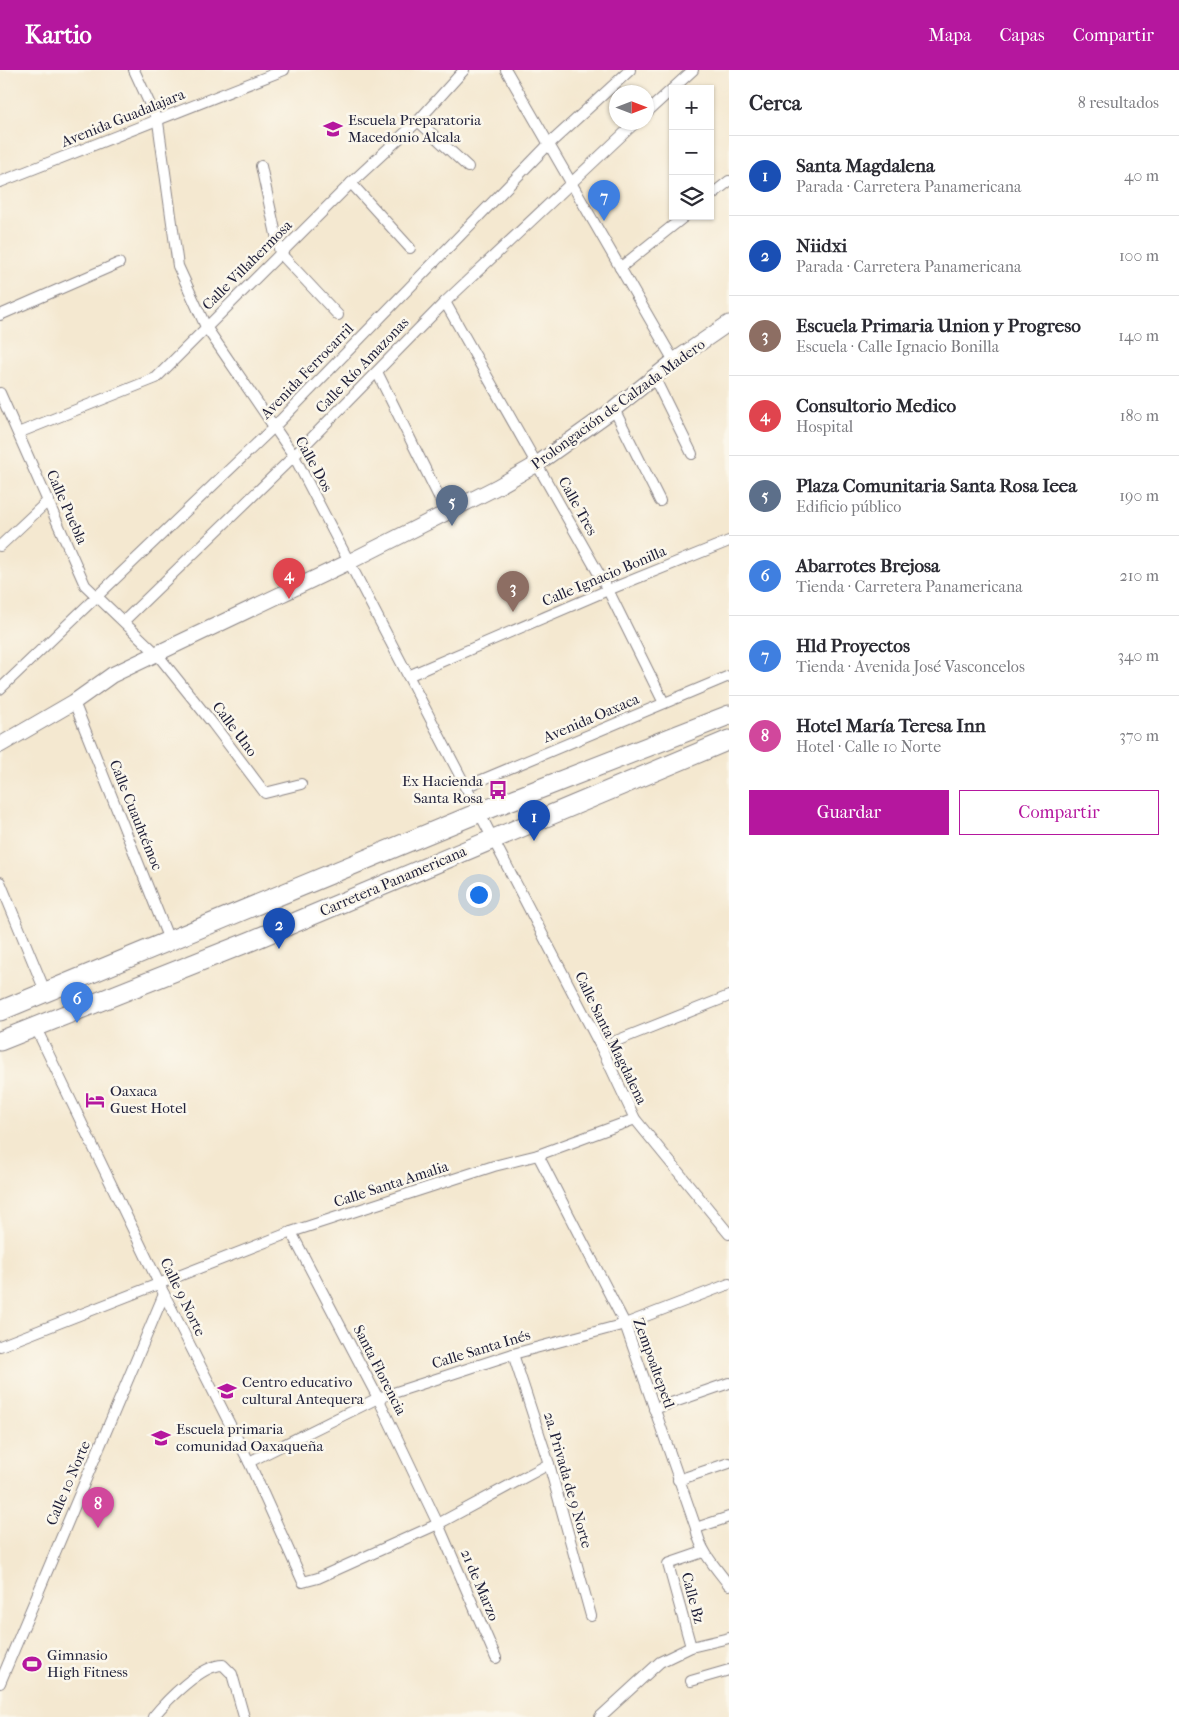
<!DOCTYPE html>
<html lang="es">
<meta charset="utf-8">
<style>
:root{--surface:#fff;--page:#f7f7f7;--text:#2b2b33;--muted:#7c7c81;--line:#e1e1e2;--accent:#b5179e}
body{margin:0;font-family:"IM FELL French Canon",serif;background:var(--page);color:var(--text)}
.controls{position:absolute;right:15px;top:15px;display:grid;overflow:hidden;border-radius:0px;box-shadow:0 1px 4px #0004}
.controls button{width:45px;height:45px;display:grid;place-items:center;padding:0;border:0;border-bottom:1px solid var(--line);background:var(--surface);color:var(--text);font:25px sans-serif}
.compass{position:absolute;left:609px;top:15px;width:45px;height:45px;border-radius:50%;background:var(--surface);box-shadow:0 1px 4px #0004;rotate:90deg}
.you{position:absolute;left:478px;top:824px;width:18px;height:18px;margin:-12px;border:4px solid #fff;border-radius:50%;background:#1a73e8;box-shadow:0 0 0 8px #1a73e833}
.badge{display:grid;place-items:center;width:32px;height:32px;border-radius:50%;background:var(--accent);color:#fff;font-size:16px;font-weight:700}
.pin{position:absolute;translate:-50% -41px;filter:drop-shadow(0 1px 2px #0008)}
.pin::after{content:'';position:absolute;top:26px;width:18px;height:15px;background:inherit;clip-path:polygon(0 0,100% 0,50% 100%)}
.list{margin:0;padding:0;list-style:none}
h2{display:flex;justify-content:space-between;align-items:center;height:65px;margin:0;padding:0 20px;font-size:21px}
h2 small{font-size:16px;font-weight:400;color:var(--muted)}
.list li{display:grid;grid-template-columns:32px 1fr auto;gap:15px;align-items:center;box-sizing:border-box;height:80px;padding:0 20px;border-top:1px solid var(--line)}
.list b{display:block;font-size:19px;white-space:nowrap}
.list p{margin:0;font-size:16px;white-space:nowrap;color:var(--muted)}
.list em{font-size:16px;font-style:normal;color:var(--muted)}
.actions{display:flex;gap:10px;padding:15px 20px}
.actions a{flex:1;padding:11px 0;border:1px solid var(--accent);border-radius:0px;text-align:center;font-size:18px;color:var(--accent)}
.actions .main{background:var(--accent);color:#fff}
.icon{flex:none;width:28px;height:28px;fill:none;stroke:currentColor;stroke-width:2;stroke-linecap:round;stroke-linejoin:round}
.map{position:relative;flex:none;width:729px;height:1647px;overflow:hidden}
header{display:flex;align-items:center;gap:30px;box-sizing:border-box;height:70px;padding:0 25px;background:var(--accent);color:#fff}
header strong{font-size:24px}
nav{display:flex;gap:28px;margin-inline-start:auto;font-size:18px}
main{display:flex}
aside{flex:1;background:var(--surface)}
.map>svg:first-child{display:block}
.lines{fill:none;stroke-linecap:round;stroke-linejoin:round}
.street-casing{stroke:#8b8586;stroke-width:12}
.secondary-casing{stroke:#8b8586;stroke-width:17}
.highway-casing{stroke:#8b8586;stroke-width:21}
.street{stroke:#fff;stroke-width:10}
.secondary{stroke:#fff;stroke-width:15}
.highway{stroke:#fff;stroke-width:19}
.labels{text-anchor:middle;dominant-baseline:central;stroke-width:5;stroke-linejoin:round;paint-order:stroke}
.street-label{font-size:15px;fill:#22223b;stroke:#fbf7ec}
.poi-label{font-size:15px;fill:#22223b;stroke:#fbf7ec;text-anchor:start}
</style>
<header>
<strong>Kartio</strong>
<nav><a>Mapa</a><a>Capas</a><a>Compartir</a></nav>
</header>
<main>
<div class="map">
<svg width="729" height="1647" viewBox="0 0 729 1647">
<rect width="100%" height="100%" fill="#fbf7ec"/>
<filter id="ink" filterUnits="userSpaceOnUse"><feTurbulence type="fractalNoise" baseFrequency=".02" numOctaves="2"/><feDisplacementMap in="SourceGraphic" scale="10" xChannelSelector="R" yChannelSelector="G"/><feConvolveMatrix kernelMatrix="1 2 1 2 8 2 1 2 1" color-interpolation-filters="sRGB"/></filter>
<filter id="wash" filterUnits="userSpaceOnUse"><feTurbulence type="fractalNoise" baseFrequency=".0096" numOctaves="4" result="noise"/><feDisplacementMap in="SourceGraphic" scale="20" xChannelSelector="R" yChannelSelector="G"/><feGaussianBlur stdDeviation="1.12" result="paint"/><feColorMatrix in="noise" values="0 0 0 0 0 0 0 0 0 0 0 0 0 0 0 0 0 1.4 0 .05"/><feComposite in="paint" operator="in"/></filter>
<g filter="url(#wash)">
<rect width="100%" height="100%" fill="#f4e8d0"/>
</g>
<g filter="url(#ink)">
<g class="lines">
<g class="street-casing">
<g id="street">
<path d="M134 0 158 52 178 196 206 257 294 386 601 977 635 1049 729 1164"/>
<path d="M506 0 674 291"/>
<path d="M646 43 693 0"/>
<path d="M418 51 468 97"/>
<path d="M261 96 280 183 338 245"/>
<path d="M0 112 284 0"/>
<path d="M351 113 410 178"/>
<path d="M710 126 729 111"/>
<path d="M620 198 685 146"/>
<path d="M445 232 608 520 664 633"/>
<path d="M0 245 119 193"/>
<path d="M377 302 447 443"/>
<path d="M654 307 692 384"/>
<path d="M0 323 85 515 157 584 213 654 265 723 301 714"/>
<path d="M614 339 660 431"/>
<path d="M18 363 156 308 351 113 418 51 464 0"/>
<path d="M0 476 49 430"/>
<path d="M124 551 294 386 445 232 636 52"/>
<path d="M408 606 608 520 729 471"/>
<path d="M0 619 275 356 548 75 630 0"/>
<path d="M74 632 169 870"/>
<path d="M465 717 729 606"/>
<path d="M0 812 45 921"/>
<path d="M35 956 164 1224 249 1392 303 1512 318 1508 438 1454 549 1394"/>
<path d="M601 977 729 926"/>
<path d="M538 1085 625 1254 696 1458C700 1481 715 1497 729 1515"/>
<path d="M291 1162 378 1328 438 1454 496 1588"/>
<path d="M0 1276 291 1162 494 1096 538 1085 635 1049"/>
<path d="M513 1284 549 1394 591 1546"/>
<path d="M654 1339 729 1313"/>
<path d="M249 1392 378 1328 513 1284 625 1254 729 1214"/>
<path d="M678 1410 729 1393"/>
<path d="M696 1458 729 1447"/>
<path d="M691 1577 668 1494 703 1482"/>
<path d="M691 1611 729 1600"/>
<path d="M0 1613 164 1224"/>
<path d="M153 1647C167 1630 201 1595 223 1595L232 1604 244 1647"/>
<path d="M600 1647 660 1592 691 1577 729 1568"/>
</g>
</g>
<g class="secondary-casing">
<path id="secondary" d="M0 675 74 632 112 605 349 492 497 417 537 394 614 339 674 291 729 253"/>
</g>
<g class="highway-casing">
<g id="highway">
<path d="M0 941 478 743 729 645"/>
<path d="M0 971 251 871 729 670"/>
</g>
</g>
<use href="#street" class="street"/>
<use href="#secondary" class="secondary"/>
<use href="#highway" class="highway"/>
</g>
</g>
<defs>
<g id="university-bare" transform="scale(1.5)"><path d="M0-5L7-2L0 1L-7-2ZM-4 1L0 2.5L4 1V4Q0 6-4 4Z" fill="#b5179e" stroke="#fbf7ec" stroke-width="2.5" paint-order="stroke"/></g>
<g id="bus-bare" transform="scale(1.5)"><path d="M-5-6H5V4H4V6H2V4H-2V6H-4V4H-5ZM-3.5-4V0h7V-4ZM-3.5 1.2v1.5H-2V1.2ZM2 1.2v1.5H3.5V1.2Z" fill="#b5179e" stroke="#fbf7ec" stroke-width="2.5" paint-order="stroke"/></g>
<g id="hotel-bare" transform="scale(1.5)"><path d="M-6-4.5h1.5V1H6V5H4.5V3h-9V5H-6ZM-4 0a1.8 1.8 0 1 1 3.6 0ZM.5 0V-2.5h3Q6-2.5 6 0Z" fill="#b5179e" stroke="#fbf7ec" stroke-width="2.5" paint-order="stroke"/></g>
<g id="school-bare" transform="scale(1.5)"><path d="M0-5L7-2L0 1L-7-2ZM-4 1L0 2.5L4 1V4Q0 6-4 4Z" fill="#b5179e" stroke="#fbf7ec" stroke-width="2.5" paint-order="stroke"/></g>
<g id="stadium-bare" transform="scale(1.5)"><path d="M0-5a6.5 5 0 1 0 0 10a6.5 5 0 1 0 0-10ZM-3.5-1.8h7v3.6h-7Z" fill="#b5179e" stroke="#fbf7ec" stroke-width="2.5" paint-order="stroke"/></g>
</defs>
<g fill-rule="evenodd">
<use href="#university-bare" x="333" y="59"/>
<use href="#bus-bare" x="498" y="720"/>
<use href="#hotel-bare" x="95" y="1030"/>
<use href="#school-bare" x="227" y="1321"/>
<use href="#school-bare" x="161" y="1368"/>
<use href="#stadium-bare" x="32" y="1594"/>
</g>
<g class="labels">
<g class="street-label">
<text transform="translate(123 48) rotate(-22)">Avenida Guadalajara</text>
<text transform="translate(247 195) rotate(-45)">Calle Villahermosa</text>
<text transform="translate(362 295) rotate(-46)">Calle Río Amazonas</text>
<text transform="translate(307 301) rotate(-46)">Avenida Ferrocarril</text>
<text transform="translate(618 334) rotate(-36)">Prolongación de Calzada Madero</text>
<text transform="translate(314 394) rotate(61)">Calle Dos</text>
<text transform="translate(578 436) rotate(61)">Calle Tres</text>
<text transform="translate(67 437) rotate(66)">Calle Puebla</text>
<text transform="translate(604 506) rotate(-23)">Calle Ignacio Bonilla</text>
<text transform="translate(591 648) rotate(-23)">Avenida Oaxaca</text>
<text transform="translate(235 659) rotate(53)">Calle Uno</text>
<text transform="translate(136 745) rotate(68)">Calle Cuauhtémoc</text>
<text transform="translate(393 811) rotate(-23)">Carretera Panamericana</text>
<text transform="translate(611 968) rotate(64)">Calle Santa Magdalena</text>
<text transform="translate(391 1114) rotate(-18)">Calle Santa Amalia</text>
<text transform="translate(183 1227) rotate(64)">Calle 9 Norte</text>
<text transform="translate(481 1279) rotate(-17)">Calle Santa Inés</text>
<text transform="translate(654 1293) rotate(70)">Zempoaltepetl</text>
<text transform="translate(380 1300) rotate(63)">Santa Florencia</text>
<text transform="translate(568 1410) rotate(74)">2a. Privada de 9 Norte</text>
<text transform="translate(68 1413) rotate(-67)">Calle 10 Norte</text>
<text transform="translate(480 1515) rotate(67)">21 de Marzo</text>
<text transform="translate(693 1528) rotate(75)">Calle Bz</text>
</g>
<g class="poi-label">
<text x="348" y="50">Escuela Preparatoria<tspan x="348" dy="17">Macedonio Alcala</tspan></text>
<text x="483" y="711" text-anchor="end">Ex Hacienda<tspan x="483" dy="17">Santa Rosa</tspan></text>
<text x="110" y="1021">Oaxaca<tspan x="110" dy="17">Guest Hotel</tspan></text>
<text x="242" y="1312">Centro educativo<tspan x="242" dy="17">cultural Antequera</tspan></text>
<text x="176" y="1359">Escuela primaria<tspan x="176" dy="17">comunidad Oaxaqueña</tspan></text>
<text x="47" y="1585">Gimnasio<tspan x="47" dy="17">High Fitness</tspan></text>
</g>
</g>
</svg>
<div class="controls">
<button>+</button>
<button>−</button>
<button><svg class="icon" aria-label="layers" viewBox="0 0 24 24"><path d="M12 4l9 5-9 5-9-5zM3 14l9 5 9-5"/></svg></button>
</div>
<svg class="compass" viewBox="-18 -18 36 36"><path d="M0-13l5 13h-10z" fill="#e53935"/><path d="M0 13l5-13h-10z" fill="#7c7c81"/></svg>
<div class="you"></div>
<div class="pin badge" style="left:534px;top:771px;background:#1a4fb4">1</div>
<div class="pin badge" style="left:279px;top:879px;background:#1a4fb4">2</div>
<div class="pin badge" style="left:513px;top:542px;background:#8d6e63">3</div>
<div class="pin badge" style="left:289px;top:529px;background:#e0444e">4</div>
<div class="pin badge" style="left:452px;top:456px;background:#5c6f8a">5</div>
<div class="pin badge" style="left:77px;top:953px;background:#3f7fe0">6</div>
<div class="pin badge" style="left:604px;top:151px;background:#3f7fe0">7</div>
<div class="pin badge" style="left:98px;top:1458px;background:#d1479c">8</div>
</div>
<aside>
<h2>Cerca<small>8 resultados</small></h2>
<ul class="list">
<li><span class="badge" style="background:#1a4fb4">1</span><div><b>Santa Magdalena</b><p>Parada · Carretera Panamericana</p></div><em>40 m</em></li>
<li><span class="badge" style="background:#1a4fb4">2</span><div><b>Niidxi</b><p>Parada · Carretera Panamericana</p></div><em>100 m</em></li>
<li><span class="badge" style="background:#8d6e63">3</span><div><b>Escuela Primaria Union y Progreso</b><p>Escuela · Calle Ignacio Bonilla</p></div><em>140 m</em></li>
<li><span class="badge" style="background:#e0444e">4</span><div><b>Consultorio Medico</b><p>Hospital</p></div><em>180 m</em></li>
<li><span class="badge" style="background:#5c6f8a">5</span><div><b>Plaza Comunitaria Santa Rosa Ieea</b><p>Edificio público</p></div><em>190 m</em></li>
<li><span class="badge" style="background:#3f7fe0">6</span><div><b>Abarrotes Brejosa</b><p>Tienda · Carretera Panamericana</p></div><em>210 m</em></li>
<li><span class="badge" style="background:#3f7fe0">7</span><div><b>Hld Proyectos</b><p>Tienda · Avenida José Vasconcelos</p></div><em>340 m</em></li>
<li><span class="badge" style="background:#d1479c">8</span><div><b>Hotel María Teresa Inn</b><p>Hotel · Calle 10 Norte</p></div><em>370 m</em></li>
</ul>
<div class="actions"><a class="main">Guardar</a><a>Compartir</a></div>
</aside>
</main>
